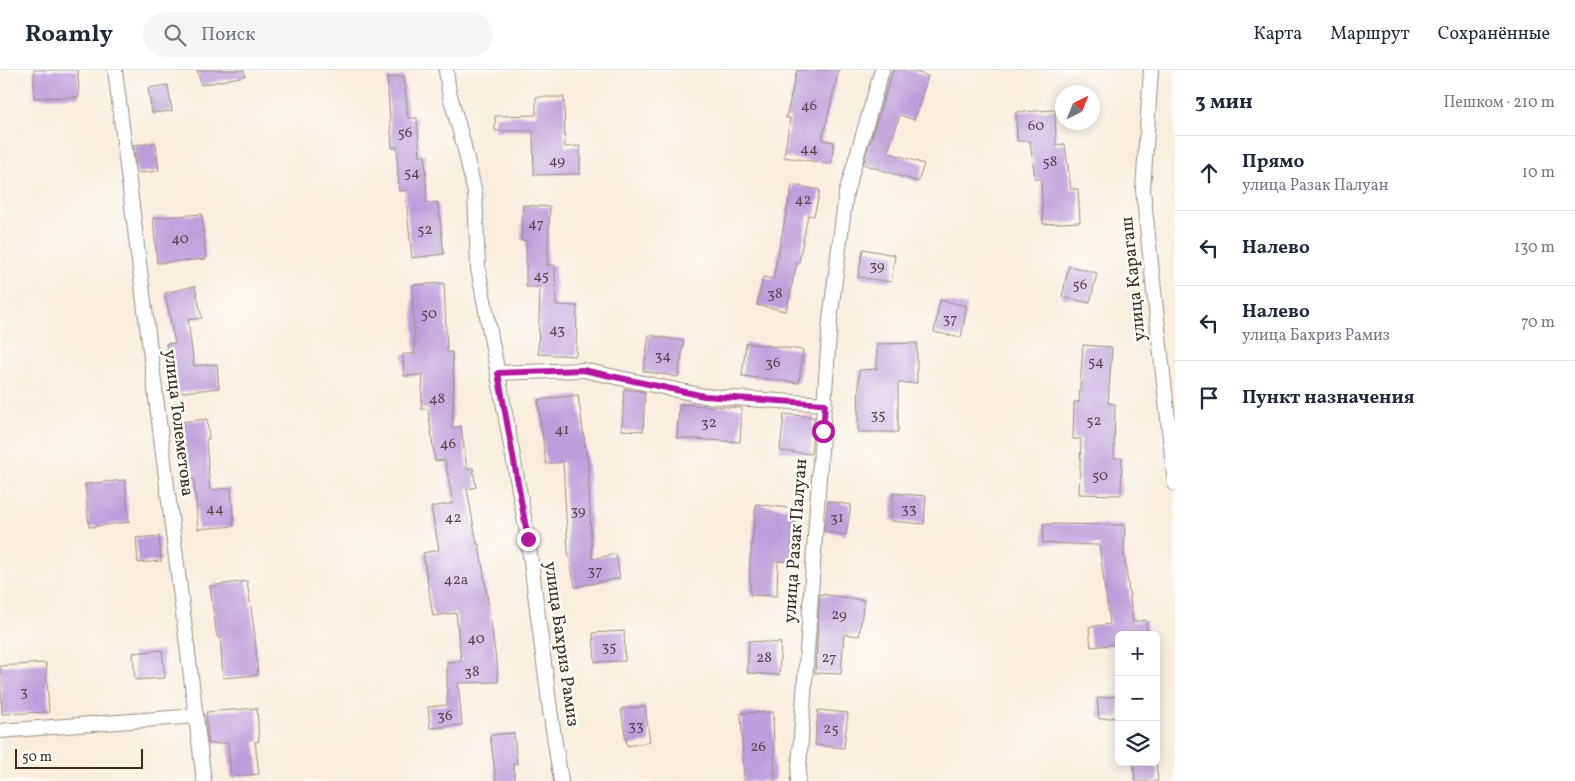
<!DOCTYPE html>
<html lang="ru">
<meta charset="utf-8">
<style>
:root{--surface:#fff;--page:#f6f6f7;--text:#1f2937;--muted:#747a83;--line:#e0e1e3}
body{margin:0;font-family:Vollkorn,serif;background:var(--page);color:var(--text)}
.controls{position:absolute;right:15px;bottom:15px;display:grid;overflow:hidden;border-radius:8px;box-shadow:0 2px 12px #0003}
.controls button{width:45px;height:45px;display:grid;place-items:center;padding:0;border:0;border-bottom:1px solid var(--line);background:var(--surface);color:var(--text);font:25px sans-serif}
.compass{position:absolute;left:1055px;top:15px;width:45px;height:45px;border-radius:50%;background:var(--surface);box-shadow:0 2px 12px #0003;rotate:43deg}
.scale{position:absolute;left:15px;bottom:12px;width:128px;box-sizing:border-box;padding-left:5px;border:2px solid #3b2a1e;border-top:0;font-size:14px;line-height:18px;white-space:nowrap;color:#3b2a1e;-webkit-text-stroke:4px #fdfcf7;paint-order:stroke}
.stop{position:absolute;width:15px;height:15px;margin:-11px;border:4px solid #b5179e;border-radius:50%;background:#fff}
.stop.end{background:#b5179e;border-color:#fff;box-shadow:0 1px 5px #0008}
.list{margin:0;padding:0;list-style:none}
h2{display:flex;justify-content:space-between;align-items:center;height:65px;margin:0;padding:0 20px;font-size:21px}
h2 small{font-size:16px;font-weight:400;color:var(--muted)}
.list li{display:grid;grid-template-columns:32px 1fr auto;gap:15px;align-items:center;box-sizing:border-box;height:75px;padding:0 20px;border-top:1px solid var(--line)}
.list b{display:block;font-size:19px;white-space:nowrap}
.list p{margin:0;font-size:16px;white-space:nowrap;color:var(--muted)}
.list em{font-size:16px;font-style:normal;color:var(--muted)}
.icon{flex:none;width:28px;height:28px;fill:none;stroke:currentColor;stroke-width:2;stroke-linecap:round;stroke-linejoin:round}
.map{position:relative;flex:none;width:1175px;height:711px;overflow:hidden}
header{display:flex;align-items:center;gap:30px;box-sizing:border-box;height:70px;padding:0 25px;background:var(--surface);border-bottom:1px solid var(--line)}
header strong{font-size:24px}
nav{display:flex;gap:28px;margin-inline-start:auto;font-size:18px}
.search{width:350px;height:45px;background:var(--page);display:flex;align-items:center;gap:12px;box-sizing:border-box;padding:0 18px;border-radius:28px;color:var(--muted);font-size:19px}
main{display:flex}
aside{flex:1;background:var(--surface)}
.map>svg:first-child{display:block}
.building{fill:#bd9edc}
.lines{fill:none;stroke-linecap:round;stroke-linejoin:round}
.minor-casing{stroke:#9a8c7e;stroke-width:16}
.minor{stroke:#fff;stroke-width:14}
.route{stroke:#b5179e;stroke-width:6}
.labels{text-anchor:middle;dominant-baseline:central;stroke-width:5;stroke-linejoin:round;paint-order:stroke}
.number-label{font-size:15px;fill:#5c474e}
.street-label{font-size:18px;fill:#3b2a1e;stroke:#fdfcf7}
</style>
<header>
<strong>Roamly</strong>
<div class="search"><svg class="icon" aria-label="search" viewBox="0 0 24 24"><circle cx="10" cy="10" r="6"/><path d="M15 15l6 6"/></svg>Поиск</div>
<nav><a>Карта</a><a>Маршрут</a><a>Сохранённые</a></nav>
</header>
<main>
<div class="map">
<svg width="1175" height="711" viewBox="0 0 1175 711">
<rect width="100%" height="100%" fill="#fdfcf7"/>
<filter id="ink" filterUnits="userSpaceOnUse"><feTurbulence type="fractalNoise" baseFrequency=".02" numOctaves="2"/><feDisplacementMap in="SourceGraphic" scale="10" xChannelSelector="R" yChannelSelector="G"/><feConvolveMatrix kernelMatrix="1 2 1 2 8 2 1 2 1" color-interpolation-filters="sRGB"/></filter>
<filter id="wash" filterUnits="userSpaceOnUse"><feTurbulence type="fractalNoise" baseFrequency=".0096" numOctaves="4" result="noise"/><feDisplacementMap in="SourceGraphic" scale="20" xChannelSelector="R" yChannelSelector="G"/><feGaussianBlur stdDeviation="1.12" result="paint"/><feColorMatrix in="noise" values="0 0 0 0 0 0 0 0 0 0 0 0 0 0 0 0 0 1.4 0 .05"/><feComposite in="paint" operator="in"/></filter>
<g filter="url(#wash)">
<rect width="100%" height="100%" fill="#f9eede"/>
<g id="blocks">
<g class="building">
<path d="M34 0H78L79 27 34 28Z"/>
<path d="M197 0H244L245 6 201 15Z"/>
<path d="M797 0H839L822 70 834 72 831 94 784 87 790 48H786Z"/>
<path d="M893 0H910L928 6 914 50 900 45 888 82 924 94 918 112 863 94Z"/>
<path d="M404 6 408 48H417L420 86 425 85 427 133 438 132 444 184 412 188 405 120 399 121 397 77 392 78 387 8Z"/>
<path d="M168 15 172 41 152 43 148 18Z"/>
<path d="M536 27H564L565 77 580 76V104L534 105 533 61H495V46L536 45Z"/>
<path d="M1055 40 1056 75 1065 74 1071 119H1078L1080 152 1043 154 1041 109H1035L1030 71H1017L1016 42Z"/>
<path d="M156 73 159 101 137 103 133 75Z"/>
<path d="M792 115 820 120 814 146 808 145 799 192H797L786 241 757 235 763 207 773 209Z"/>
<path d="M523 135 550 137 547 195H555L556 235 577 236 576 286 538 284 540 217H526V171L521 170Z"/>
<path d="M202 144 206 189 157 193 153 148Z"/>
<path d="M863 179 895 185 891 212 858 207Z"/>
<path d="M1069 196 1097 203 1090 233 1062 227Z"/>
<path d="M444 213 447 282H452L454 315 452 358 461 356 467 399 473 398 476 417 467 419 477 474H479L491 551 496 591H497L498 612 458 613 462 655 430 658 428 637 447 635V592L461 591 456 543 433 546 423 483 439 480 431 437 453 433 445 390 435 391 428 339H421L423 305 404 306 403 284H415L412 215Z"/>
<path d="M195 216 202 248 188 250 194 296 217 294 219 318 174 323 171 294 168 295 166 274 175 273 165 223Z"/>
<path d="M940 230 967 236 961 268 934 262Z"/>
<path d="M649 265 684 271 678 307 643 301Z"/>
<path d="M746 273 803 280 799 313 742 306Z"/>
<path d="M917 273V313H898V362H858L859 300 877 299V274Z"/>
<path d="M1083 275 1112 277 1108 333 1115 334 1114 388H1122L1121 425 1079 424 1081 369H1073L1074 332H1079Z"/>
<path d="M624 319 645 322 643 361 622 360Z"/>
<path d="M578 325 588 395 592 489 616 484 620 508 575 517 568 481 563 392 546 394 538 330Z"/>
<path d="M679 334 742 338 740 372 677 368Z"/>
<path d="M784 344 814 347 811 384 780 381Z"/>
<path d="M207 349 209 369H206L210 420 231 418 234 456 198 459 194 409 185 410 182 372 175 373 172 353Z"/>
<path d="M125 410 129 452 89 457 85 414Z"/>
<path d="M893 423 926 426 924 454 891 451Z"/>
<path d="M828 431 851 435 846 465 824 461Z"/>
<path d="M756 434 796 439 790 492 778 491 777 526 750 525V491Z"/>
<path d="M1043 454 1125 455 1124 484 1133 552 1146 550 1147 565H1119V574L1091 577 1089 557 1110 554 1099 475 1043 473Z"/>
<path d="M159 466 161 491 138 493 136 468Z"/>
<path d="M247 511 255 566 258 605 223 608 220 567H217L210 516Z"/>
<path d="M820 524 864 530 859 566 844 564 841 604 815 603Z"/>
<path d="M624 561 625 591 595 592 593 563Z"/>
<path d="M749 571 781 573 779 605 747 603Z"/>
<path d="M162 580 165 608 135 610 133 583Z"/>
<path d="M46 593 49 642 2 644 0 596Z"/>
<path d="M1119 626V647L1099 649 1097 628Z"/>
<path d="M645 636 650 672 627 676 621 639Z"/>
<path d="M257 638 259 671 255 672 259 704 231 707 228 673 208 674 206 642Z"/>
<path d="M818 640 848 643 844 678 815 675Z"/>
<path d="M773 642 775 711H744L741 643Z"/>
<path d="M514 663 517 694H513L515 711H496L490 665Z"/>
<path d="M1133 692H1156L1158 711H1135Z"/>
</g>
</g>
</g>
<g filter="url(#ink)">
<use href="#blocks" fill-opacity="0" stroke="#9a8c7e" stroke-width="1"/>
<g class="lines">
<g class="minor-casing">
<g id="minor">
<path d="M115 0 204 711"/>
<path d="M446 0 449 22 463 72 475 123 478 198 499 310 528 469 551 647 561 711"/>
<path d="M1151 0 1143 120 1175 414"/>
<path d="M498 303 583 300 704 326 825 334"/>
<path d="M0 661 196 646"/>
<path d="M798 711 830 250 846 123 882 0"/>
</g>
</g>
<use href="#minor" class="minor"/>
</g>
</g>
<g class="lines" filter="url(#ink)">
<path class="route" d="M528 469 498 303 583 300 704 326 825 334 823 361"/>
</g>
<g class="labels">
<g class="number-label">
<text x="809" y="36">46</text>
<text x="1036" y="56">60</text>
<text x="405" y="63">56</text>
<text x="809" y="79">44</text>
<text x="557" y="91">49</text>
<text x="1050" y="92">58</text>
<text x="412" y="103">54</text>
<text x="803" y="130">42</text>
<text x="536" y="154">47</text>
<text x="425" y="160">52</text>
<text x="180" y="169">40</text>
<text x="877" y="196">39</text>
<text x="541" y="206">45</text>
<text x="1080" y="215">56</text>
<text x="775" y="224">38</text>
<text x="429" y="244">50</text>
<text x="950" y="249">37</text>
<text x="557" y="260">43</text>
<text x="663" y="286">34</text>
<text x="1096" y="292">54</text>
<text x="773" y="293">36</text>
<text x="437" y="329">48</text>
<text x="878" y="345">35</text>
<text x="1094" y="351">52</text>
<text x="709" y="353">32</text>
<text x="562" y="360">41</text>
<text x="448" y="374">46</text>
<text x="1100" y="406">50</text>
<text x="215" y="439">44</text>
<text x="909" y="439">33</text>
<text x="578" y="441">39</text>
<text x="453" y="448">42</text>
<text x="837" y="448">31</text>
<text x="595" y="501">37</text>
<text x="456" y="510">42а</text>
<text x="839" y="545">29</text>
<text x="476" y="569">40</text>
<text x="609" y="577">35</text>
<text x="764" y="588">28</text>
<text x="829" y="588">27</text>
<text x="472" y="602">38</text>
<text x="24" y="622">3</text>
<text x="445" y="646">36</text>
<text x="636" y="656">33</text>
<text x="831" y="659">25</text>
<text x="758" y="677">26</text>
</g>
<g class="street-label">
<text transform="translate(1134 209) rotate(-96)">улица Карагаш</text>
<text transform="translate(178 353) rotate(83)">улица Толеметова</text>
<text transform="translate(796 471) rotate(-86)">улица Разак Палуан</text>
<text transform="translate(561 574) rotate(82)">улица Бахриз Рамиз</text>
</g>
</g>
</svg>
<div class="controls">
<button>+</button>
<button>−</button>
<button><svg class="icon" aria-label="layers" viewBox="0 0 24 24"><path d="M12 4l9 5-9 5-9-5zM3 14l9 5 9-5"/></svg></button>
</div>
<svg class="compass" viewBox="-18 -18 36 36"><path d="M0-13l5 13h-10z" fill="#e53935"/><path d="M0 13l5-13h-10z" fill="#747a83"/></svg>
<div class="scale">50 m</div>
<div class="stop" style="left:823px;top:361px"></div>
<div class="stop end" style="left:528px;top:469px"></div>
</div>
<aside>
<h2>3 мин<small>Пешком · 210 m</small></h2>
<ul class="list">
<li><svg class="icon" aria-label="ahead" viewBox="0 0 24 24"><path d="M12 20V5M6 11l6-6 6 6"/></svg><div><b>Прямо</b><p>улица Разак Палуан</p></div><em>10 m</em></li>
<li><svg class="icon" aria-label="left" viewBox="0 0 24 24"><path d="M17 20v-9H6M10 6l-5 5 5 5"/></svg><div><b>Налево</b></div><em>130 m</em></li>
<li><svg class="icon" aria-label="left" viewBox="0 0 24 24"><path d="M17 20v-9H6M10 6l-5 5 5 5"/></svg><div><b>Налево</b><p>улица Бахриз Рамиз</p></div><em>70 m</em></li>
<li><svg class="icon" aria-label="arrive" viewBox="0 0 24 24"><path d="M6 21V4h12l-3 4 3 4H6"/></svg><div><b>Пункт назначения</b></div></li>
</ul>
</aside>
</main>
